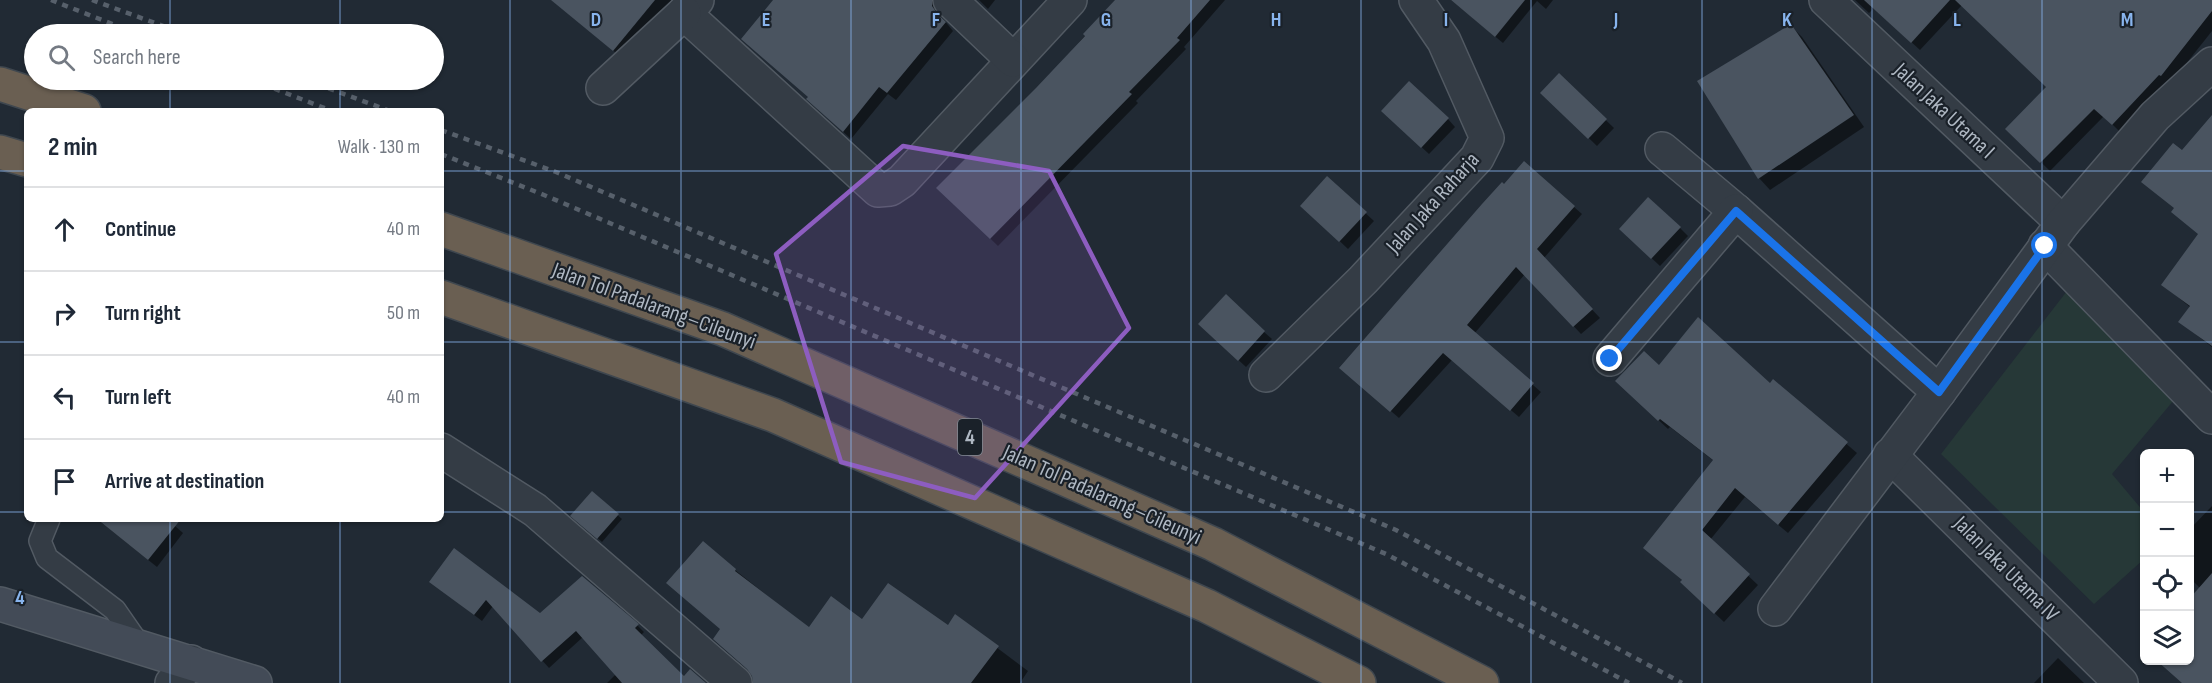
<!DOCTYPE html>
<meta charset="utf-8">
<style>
:root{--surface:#fff;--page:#f6f6f7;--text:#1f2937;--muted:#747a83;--line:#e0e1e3}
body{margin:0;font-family:"Sofia Sans Condensed",sans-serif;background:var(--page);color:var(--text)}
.controls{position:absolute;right:18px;bottom:18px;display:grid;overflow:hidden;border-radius:9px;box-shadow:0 2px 4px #0004}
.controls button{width:54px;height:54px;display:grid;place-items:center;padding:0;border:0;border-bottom:2px solid var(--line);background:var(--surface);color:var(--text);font:30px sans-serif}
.stop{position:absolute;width:18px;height:18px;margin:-14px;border:4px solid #1a73e8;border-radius:50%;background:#fff}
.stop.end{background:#1a73e8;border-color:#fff;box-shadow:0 2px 6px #0008}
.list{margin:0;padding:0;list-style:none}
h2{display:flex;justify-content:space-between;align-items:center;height:78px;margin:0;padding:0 24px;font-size:26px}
h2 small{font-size:20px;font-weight:400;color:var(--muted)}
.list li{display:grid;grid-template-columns:39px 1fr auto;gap:18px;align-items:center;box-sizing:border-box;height:84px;padding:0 24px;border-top:2px solid var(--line)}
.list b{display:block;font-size:22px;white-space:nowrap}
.list em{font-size:20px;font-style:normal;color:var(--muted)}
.icon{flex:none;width:33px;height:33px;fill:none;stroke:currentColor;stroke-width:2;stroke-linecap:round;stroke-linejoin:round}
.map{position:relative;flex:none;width:2212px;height:683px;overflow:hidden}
.search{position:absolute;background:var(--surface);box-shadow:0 2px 4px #0004;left:24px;top:24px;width:420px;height:66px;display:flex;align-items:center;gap:15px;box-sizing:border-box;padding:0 21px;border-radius:33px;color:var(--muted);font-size:22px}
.panel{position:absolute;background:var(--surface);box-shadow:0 2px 4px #0004;left:24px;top:108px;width:420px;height:414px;border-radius:9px}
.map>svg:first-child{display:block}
.green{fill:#263837}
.shadow{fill:#0007}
.building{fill:#4a5460}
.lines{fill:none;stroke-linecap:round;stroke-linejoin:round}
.lane-casing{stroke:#525a63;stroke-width:24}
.street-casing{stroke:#525a63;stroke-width:36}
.secondary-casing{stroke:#525a63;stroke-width:36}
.highway-casing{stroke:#3f474f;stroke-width:36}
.lane{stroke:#343c45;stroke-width:21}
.street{stroke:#343c45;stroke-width:33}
.secondary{stroke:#434b57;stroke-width:33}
.highway{stroke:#6a5f52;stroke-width:33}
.rail{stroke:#57606b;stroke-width:4.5;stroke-dasharray:6 6;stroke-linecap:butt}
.route{stroke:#1a73e8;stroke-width:8}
.marked{fill:#8d5dc0;fill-opacity:0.2;stroke:#8d5dc0;stroke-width:4.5;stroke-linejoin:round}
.grid{fill:none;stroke:#88b4ed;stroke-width:1.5;stroke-opacity:0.55}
.labels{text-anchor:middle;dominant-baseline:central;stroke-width:4.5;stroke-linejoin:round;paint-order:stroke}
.shield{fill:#1a2129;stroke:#828a94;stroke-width:1.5}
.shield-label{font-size:21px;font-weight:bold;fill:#aeb7c2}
.street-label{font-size:22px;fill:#aeb7c2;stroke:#1a2129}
.grid-label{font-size:20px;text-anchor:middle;font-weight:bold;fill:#88b4ed;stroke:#1a2129;stroke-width:4.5;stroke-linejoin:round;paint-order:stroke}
</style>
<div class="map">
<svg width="2212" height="683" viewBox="0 0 2212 683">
<rect width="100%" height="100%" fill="#212a34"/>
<path class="green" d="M2074 282 2179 394 2112 474 2144 512V559L2094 604 1941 454Z"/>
<g class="shadow">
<path d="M554 0H678L664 18 659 13 622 58Z"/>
<path d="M775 0H941L939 14 953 31 896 100 888 94 851 139 816 107 810 97Z"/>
<path d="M979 0H995L988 9Z"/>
<path d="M1117 0H1225L1184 47 1186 49 1136 101 1138 103 998 246 938 188 1037 89Z"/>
<path d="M1451 0H1553L1546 9 1537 1 1503 43Z"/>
<path d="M1855 0H2212V31L2170 84 2121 133 2104 116 2050 171 2007 129 2048 88 1962 5 1920 50 1874 8 1869 13Z"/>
<path d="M1791 26 1802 37 1864 127 1770 190 1759 178 1699 82Z"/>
<path d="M1559 75 1614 128 1597 146 1542 93Z"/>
<path d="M2212 118V347L2180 322 2190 307 2163 285 2199 234 2175 209 2182 152Z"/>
<path d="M1391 119H1448L1455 127 1429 154Z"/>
<path d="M1327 178 1374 221 1348 249 1310 213Z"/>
<path d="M1574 207 1582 214 1544 258 1600 318 1581 334 1525 274 1474 334 1541 392 1519 417 1452 360 1399 418 1349 375Z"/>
<path d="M1680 228 1688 236 1660 266 1629 237Z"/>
<path d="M1208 332H1264L1272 339 1246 367Z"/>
<path d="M1659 368 1770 386 1773 381 1857 453 1788 533 1745 497 1710 540 1758 585 1724 622 1691 591 1683 581 1645 548 1714 461 1670 427 1668 429 1617 381Z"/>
<path d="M592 493 622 519 602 542 576 519Z"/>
<path d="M2212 506V683H2183L2190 660V600L2200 588 2190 578V529Z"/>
<path d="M97 519H167L183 533 157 567Z"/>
<path d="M735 570 809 629 862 621 948 627 956 617 1028 671 1020 683H755L754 676 722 629Z"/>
<path d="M582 578 638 626 644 632 641 635 685 679 704 683H607L616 674 583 637 549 668 493 606 482 621 431 582 540 615Z"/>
<path d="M2058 658 2084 683H2034Z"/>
</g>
<g class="building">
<path d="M551 0H655L613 51Z"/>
<path d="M773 0H932V6L937 13 946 22 887 93 879 87 843 132 806 99 808 97 741 39Z"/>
<path d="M1115 0H1210L1177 38 1180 40 1129 92 1132 94 990 239 936 188 1036 88 1085 36 1083 34Z"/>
<path d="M1451 0H1525L1495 37Z"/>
<path d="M1864 0H1950L1911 43Z"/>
<path d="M1955 0H2212V11L2161 76 2159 75 2112 125 2094 109 2040 163 2005 129 2046 87Z"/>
<path d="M1791 24 1854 115 1758 179 1697 81Z"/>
<path d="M1559 73 1607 119 1588 139 1540 93Z"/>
<path d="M1409 81 1449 118 1421 148 1381 111Z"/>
<path d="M2212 115V346L2178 322 2190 306 2161 285 2198 234 2171 212 2174 208 2141 182 2173 143 2182 150Z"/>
<path d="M1524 161 1575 206 1537 249 1593 309 1573 327 1516 267 1467 325 1534 383 1510 411 1443 353 1390 412 1339 368 1482 204 1502 182 1504 184Z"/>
<path d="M1327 176 1367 212 1339 242 1300 206Z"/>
<path d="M1648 197 1681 227 1651 259 1619 229Z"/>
<path d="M1226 294 1265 331 1238 361 1198 324Z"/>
<path d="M1698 317 1770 383 1773 379 1848 442 1778 525 1735 488 1702 530 1750 574 1714 614 1680 582 1682 580 1643 548 1713 460 1660 419 1658 421 1615 381 1644 351 1659 365Z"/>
<path d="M592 491 619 514 597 539 570 516Z"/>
<path d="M97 519H181L148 560Z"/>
<path d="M703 541 736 569 735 571 809 627 831 596 862 619 888 583 948 625 955 614 999 646 971 683H753L752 676 747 669 713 639 720 629 666 583Z"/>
<path d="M454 548 540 613 582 576 639 624 635 628 684 676 690 669 706 683H622L576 631 541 662 486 600 474 615 429 582Z"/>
<path d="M2212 573V683H2182L2156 660H2190V598Z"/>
</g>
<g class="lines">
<g class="lane-casing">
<path id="lane" d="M49 519 40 541 47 558 115 610 140 646"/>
</g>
<g class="street-casing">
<g id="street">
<path d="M697 0 684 13 878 190 890 189 902 181 1070 0"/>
<path d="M950 0 1013 60"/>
<path d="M1826 0 2063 223"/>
<path d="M603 88 684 13"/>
<path d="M1662 149 1736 211 1939 392"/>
<path d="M2045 246 2212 417"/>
<path d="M1610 359 1736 211"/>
<path d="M1266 375 1363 280 1477 158 1487 138 1444 41 1416 0"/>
<path d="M441 450 535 510 735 683"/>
<path d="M1890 455 2121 683"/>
<path d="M1775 609 1939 392 2063 223 2155 116 2212 64"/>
<path d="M172 683 191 662"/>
</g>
</g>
<g class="secondary-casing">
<path id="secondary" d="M0 604 255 683"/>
</g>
<g class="highway-casing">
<g id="highway">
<path d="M0 84 84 111"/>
<path d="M0 152 27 160"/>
<path d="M441 229 723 329 1213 544 1482 683"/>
<path d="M441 297 773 415 1207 606 1359 683"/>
</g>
</g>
<use href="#lane" class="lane"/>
<use href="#street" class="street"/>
<use href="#secondary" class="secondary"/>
<use href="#highway" class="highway"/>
<g class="rail">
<path d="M51 0 138 34"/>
<path d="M92 0 185 34"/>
<path d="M252 80 332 111"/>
<path d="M306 80 390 111"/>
<path d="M441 130 556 172 1396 530 1682 683"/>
<path d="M441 154 544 195 1386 554 1629 683"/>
</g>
</g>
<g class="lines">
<path class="route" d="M1610 359 1736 211 1939 392 2045 246"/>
</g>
<path class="marked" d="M903 146 1049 171 1129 328 975 498 841 462 776 254Z"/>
<path class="grid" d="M170 0V34M340 0V34M510 0V683M681 0V683M851 0V683M1021 0V683M1191 0V683M1361 0V683M1531 0V683M1702 0V683M1872 0V683M2042 0V683M170 80V111M340 80V111M0 171H27M441 171H2212M0 342H27M441 342H2212M0 512H27M441 512H2144M2190 512H2212M170 519V683M340 519V683"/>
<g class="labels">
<rect class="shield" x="958" y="419" width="24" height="36" rx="4.5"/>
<g class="shield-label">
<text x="970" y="437">4</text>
</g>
<g class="street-label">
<text transform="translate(1944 111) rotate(43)">Jalan Jaka Utama I</text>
<text transform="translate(1433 203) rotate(-48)">Jalan Jaka Raharja</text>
<text transform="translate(654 306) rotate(20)">Jalan Tol Padalarang–Cileunyi</text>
<text transform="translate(1102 495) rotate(24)">Jalan Tol Padalarang–Cileunyi</text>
<text transform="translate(2006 569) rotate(45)">Jalan Jaka Utama IV</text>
</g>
</g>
<g class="grid-label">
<text x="596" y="26">D</text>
<text x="766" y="26">E</text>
<text x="936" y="26">F</text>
<text x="1106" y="26">G</text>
<text x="1276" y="26">H</text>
<text x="1446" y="26">I</text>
<text x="1616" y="26">J</text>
<text x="1787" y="26">K</text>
<text x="1957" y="26">L</text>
<text x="2127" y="26">M</text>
<text x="20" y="604">4</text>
</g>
</svg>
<div class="controls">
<button>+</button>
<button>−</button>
<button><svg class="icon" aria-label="locate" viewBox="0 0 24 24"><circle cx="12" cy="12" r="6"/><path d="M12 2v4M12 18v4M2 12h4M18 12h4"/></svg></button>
<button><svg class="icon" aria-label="layers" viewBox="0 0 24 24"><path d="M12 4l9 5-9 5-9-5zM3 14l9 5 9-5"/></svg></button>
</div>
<div class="stop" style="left:2045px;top:246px"></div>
<div class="stop end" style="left:1610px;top:359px"></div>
<div class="search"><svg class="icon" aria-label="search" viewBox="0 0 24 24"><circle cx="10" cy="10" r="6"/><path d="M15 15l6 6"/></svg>Search here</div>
<section class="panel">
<h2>2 min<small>Walk · 130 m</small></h2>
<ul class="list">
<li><svg class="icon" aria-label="ahead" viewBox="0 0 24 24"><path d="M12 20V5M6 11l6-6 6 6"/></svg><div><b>Continue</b></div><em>40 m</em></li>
<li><svg class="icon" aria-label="right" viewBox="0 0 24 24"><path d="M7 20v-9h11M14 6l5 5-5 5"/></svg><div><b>Turn right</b></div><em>50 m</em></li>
<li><svg class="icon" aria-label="left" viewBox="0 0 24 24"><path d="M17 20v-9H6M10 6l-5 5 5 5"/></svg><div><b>Turn left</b></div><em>40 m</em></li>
<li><svg class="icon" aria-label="arrive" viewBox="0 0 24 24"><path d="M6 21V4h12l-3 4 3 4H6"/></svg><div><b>Arrive at destination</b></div></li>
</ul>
</section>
</div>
